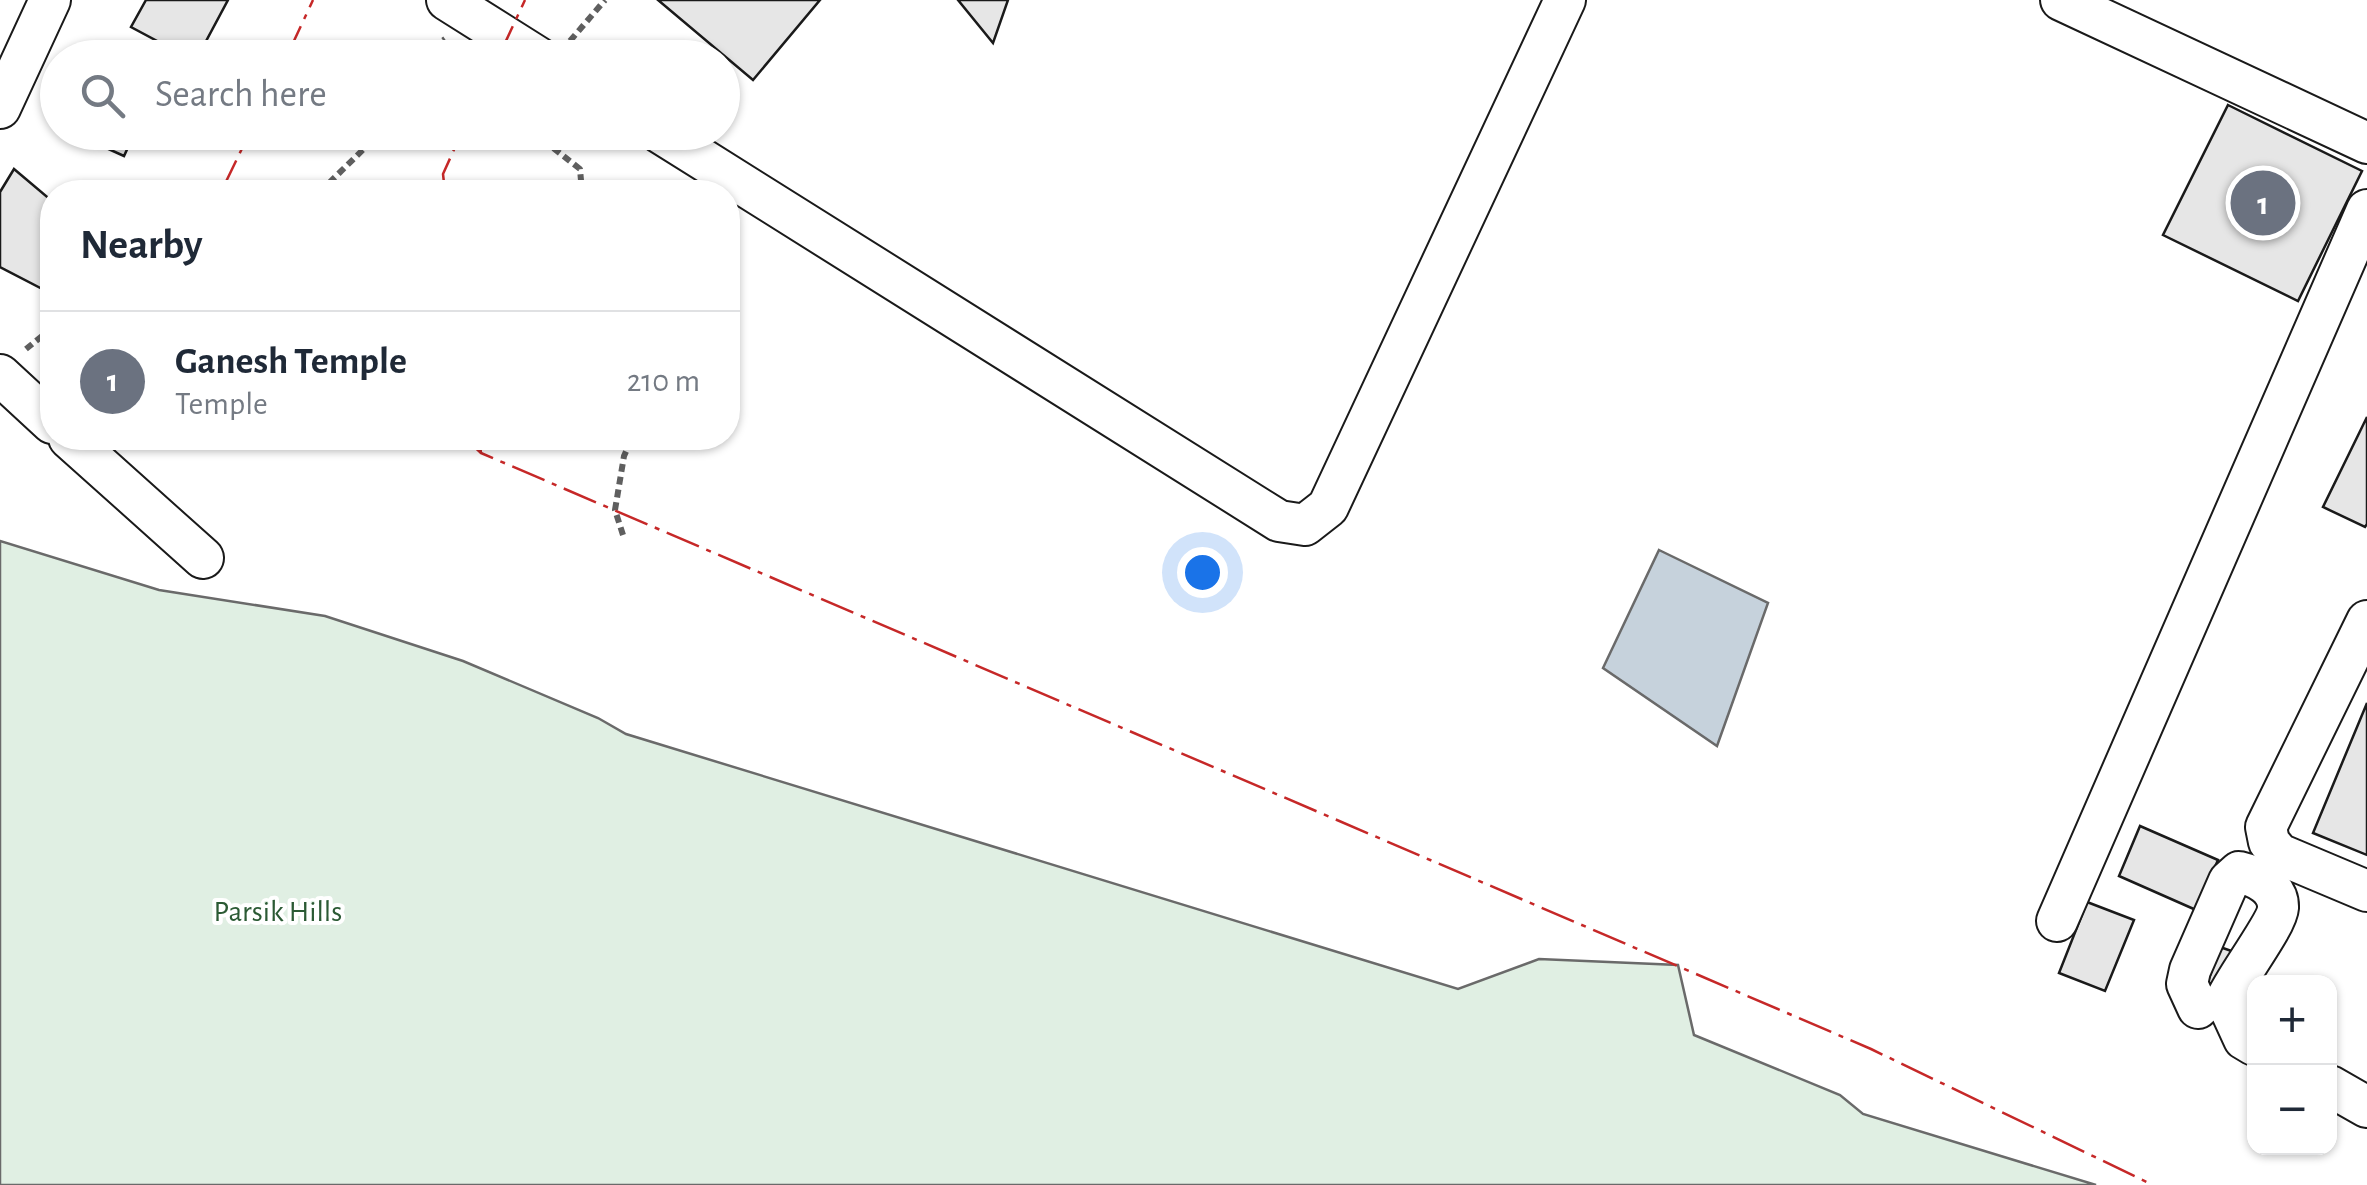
<!DOCTYPE html>
<meta charset="utf-8">
<style>
:root{--surface:#fff;--page:#f6f6f7;--text:#1f2937;--muted:#747a83;--line:#e0e1e3;--accent:#c62828}
body{margin:0;font-family:"Alegreya Sans",sans-serif;background:var(--page);color:var(--text)}
.controls{position:absolute;right:30px;bottom:30px;display:grid;overflow:hidden;border-radius:20px;box-shadow:0 2px 8px #0004}
.controls button{width:90px;height:90px;display:grid;place-items:center;padding:0;border:0;border-bottom:2px solid var(--line);background:var(--surface);color:var(--text);font:50px sans-serif}
.you{position:absolute;left:1202px;top:572px;width:35px;height:35px;margin:-25px;border:8px solid #fff;border-radius:50%;background:#1a73e8;box-shadow:0 0 0 15px #1a73e833}
.badge{display:grid;place-items:center;width:65px;height:65px;border-radius:50%;background:var(--accent);color:#fff;font-size:32px;font-weight:700}
.pin{position:absolute;translate:-50% -50%;border:5px solid #fff;box-shadow:0 2px 10px #0006}
.list{margin:0;padding:0;list-style:none}
h2{display:flex;justify-content:space-between;align-items:center;height:130px;margin:0;padding:0 40px;font-size:42px}
h2 small{font-size:32px;font-weight:400;color:var(--muted)}
.list li{display:grid;grid-template-columns:65px 1fr auto;gap:30px;align-items:center;box-sizing:border-box;height:140px;padding:0 40px;border-top:2px solid var(--line)}
.list b{display:block;font-size:38px;white-space:nowrap}
.list p{margin:0;font-size:32px;white-space:nowrap;color:var(--muted)}
.list em{font-size:32px;font-style:normal;color:var(--muted)}
.icon{flex:none;width:55px;height:55px;fill:none;stroke:currentColor;stroke-width:2;stroke-linecap:round;stroke-linejoin:round}
.map{position:relative;flex:none;width:2367px;height:1185px;overflow:hidden}
.search{position:absolute;background:var(--surface);box-shadow:0 2px 8px #0004;left:40px;top:40px;width:700px;height:110px;display:flex;align-items:center;gap:25px;box-sizing:border-box;padding:0 35px;border-radius:55px;color:var(--muted);font-size:38px}
.panel{position:absolute;background:var(--surface);box-shadow:0 2px 8px #0004;left:40px;top:180px;width:700px;height:270px;border-radius:40px}
.map>svg:first-child{display:block}
.green{fill:#e0efe3;stroke:#6a6a6a;stroke-width:2.5}
.water{fill:#c6d2dc;stroke:#6a6a6a;stroke-width:2.5}
.building{fill:#e6e6e6;stroke:#1a1a1a;stroke-width:2.5}
.lines{fill:none;stroke-linecap:round;stroke-linejoin:round}
.minor-casing{stroke:#1a1a1a;stroke-width:44}
.path{stroke:#5f5f5f;stroke-width:6;stroke-dasharray:8 5;stroke-linecap:butt}
.minor{stroke:#fff;stroke-width:40}
.power{stroke:#c62828;stroke-width:2.5;stroke-dasharray:35 8 5 8;stroke-linecap:butt}
.labels{text-anchor:middle;dominant-baseline:central;stroke-width:8;stroke-linejoin:round;paint-order:stroke}
.park-label{font-size:30px;fill:#2b5a34;stroke:#fff}
</style>
<div class="map">
<svg width="2367" height="1185" viewBox="0 0 2367 1185">
<rect width="100%" height="100%" fill="#fff"/>
<path class="green" d="M0 541 159 590 325 616 463 661 598 718 626 734 1458 989 1539 959 1678 965 1694 1035 1840 1095 1863 1114 2096 1185H0Z"/>
<path class="water" d="M1659 550 1768 603 1717 746 1603 668Z"/>
<g class="building">
<path d="M146 0H228L197 58H189L131 27Z"/>
<path d="M658 0H820L753 80Z"/>
<path d="M958 0H1008L993 43Z"/>
<path d="M2228 105 2362 171 2298 301 2163 235Z"/>
<path d="M75 132H135L124 156 75 134Z"/>
<path d="M14 169 52 201V294L0 267V192Z"/>
<path d="M2367 417V524L2365 527 2323 507Z"/>
<path d="M2367 703V855L2313 833Z"/>
<path d="M2140 826 2218 860 2196 910 2119 876Z"/>
<path d="M2087 902 2134 920 2105 991 2059 973Z"/>
<path d="M2220 947 2240 954 2222 987 2207 984Z"/>
</g>
<g class="lines">
<g class="minor-casing">
<g id="minor">
<path d="M447 0 539 58"/>
<path d="M2061 0 2367 143"/>
<path d="M0 108 50 0"/>
<path d="M659 132 1279 521 1305 525 1328 507 1565 0"/>
<path d="M0 375 52 423"/>
<path d="M69 438 203 558"/>
<path d="M2367 621 2266 827 2269 842 2279 854 2367 891"/>
<path d="M2057 921 2367 210"/>
<path d="M2198 1008 2187 984 2190 970 2229 881 2239 872C2256 876 2279 887 2278 908 2277 924 2235 979 2226 1000L2244 1039 2254 1045"/>
<path d="M2330 1086 2367 1107"/>
</g>
</g>
<g class="path">
<path d="M570 41 605 0"/>
<path d="M428 51 436 58"/>
<path d="M425 58 428 51 445 39"/>
<path d="M533 132 580 169 582 192"/>
<path d="M305 192 328 184 381 132"/>
<path d="M26 349 52 328"/>
<path d="M623 535 615 510 624 456 632 438"/>
</g>
<use href="#minor" class="minor"/>
<g class="power">
<path d="M286 58 313 0"/>
<path d="M498 58 525 0"/>
<path d="M221 192 250 132"/>
<path d="M445 192 443 174 462 132"/>
<path d="M465 438 481 453 1871 1049 2153 1185"/>
<path d="M479 438 481 453"/>
</g>
</g>
<g class="labels">
<g class="park-label">
<text x="278" y="912">Parsik Hills</text>
</g>
</g>
</svg>
<div class="controls">
<button>+</button>
<button>−</button>
</div>
<div class="you"></div>
<div class="pin badge" style="left:2263px;top:203px;background:#6b7280">1</div>
<div class="search"><svg class="icon" aria-label="search" viewBox="0 0 24 24"><circle cx="10" cy="10" r="6"/><path d="M15 15l6 6"/></svg>Search here</div>
<section class="panel">
<h2>Nearby<small></small></h2>
<ul class="list">
<li><span class="badge" style="background:#6b7280">1</span><div><b>Ganesh Temple</b><p>Temple</p></div><em>210 m</em></li>
</ul>
</section>
</div>
